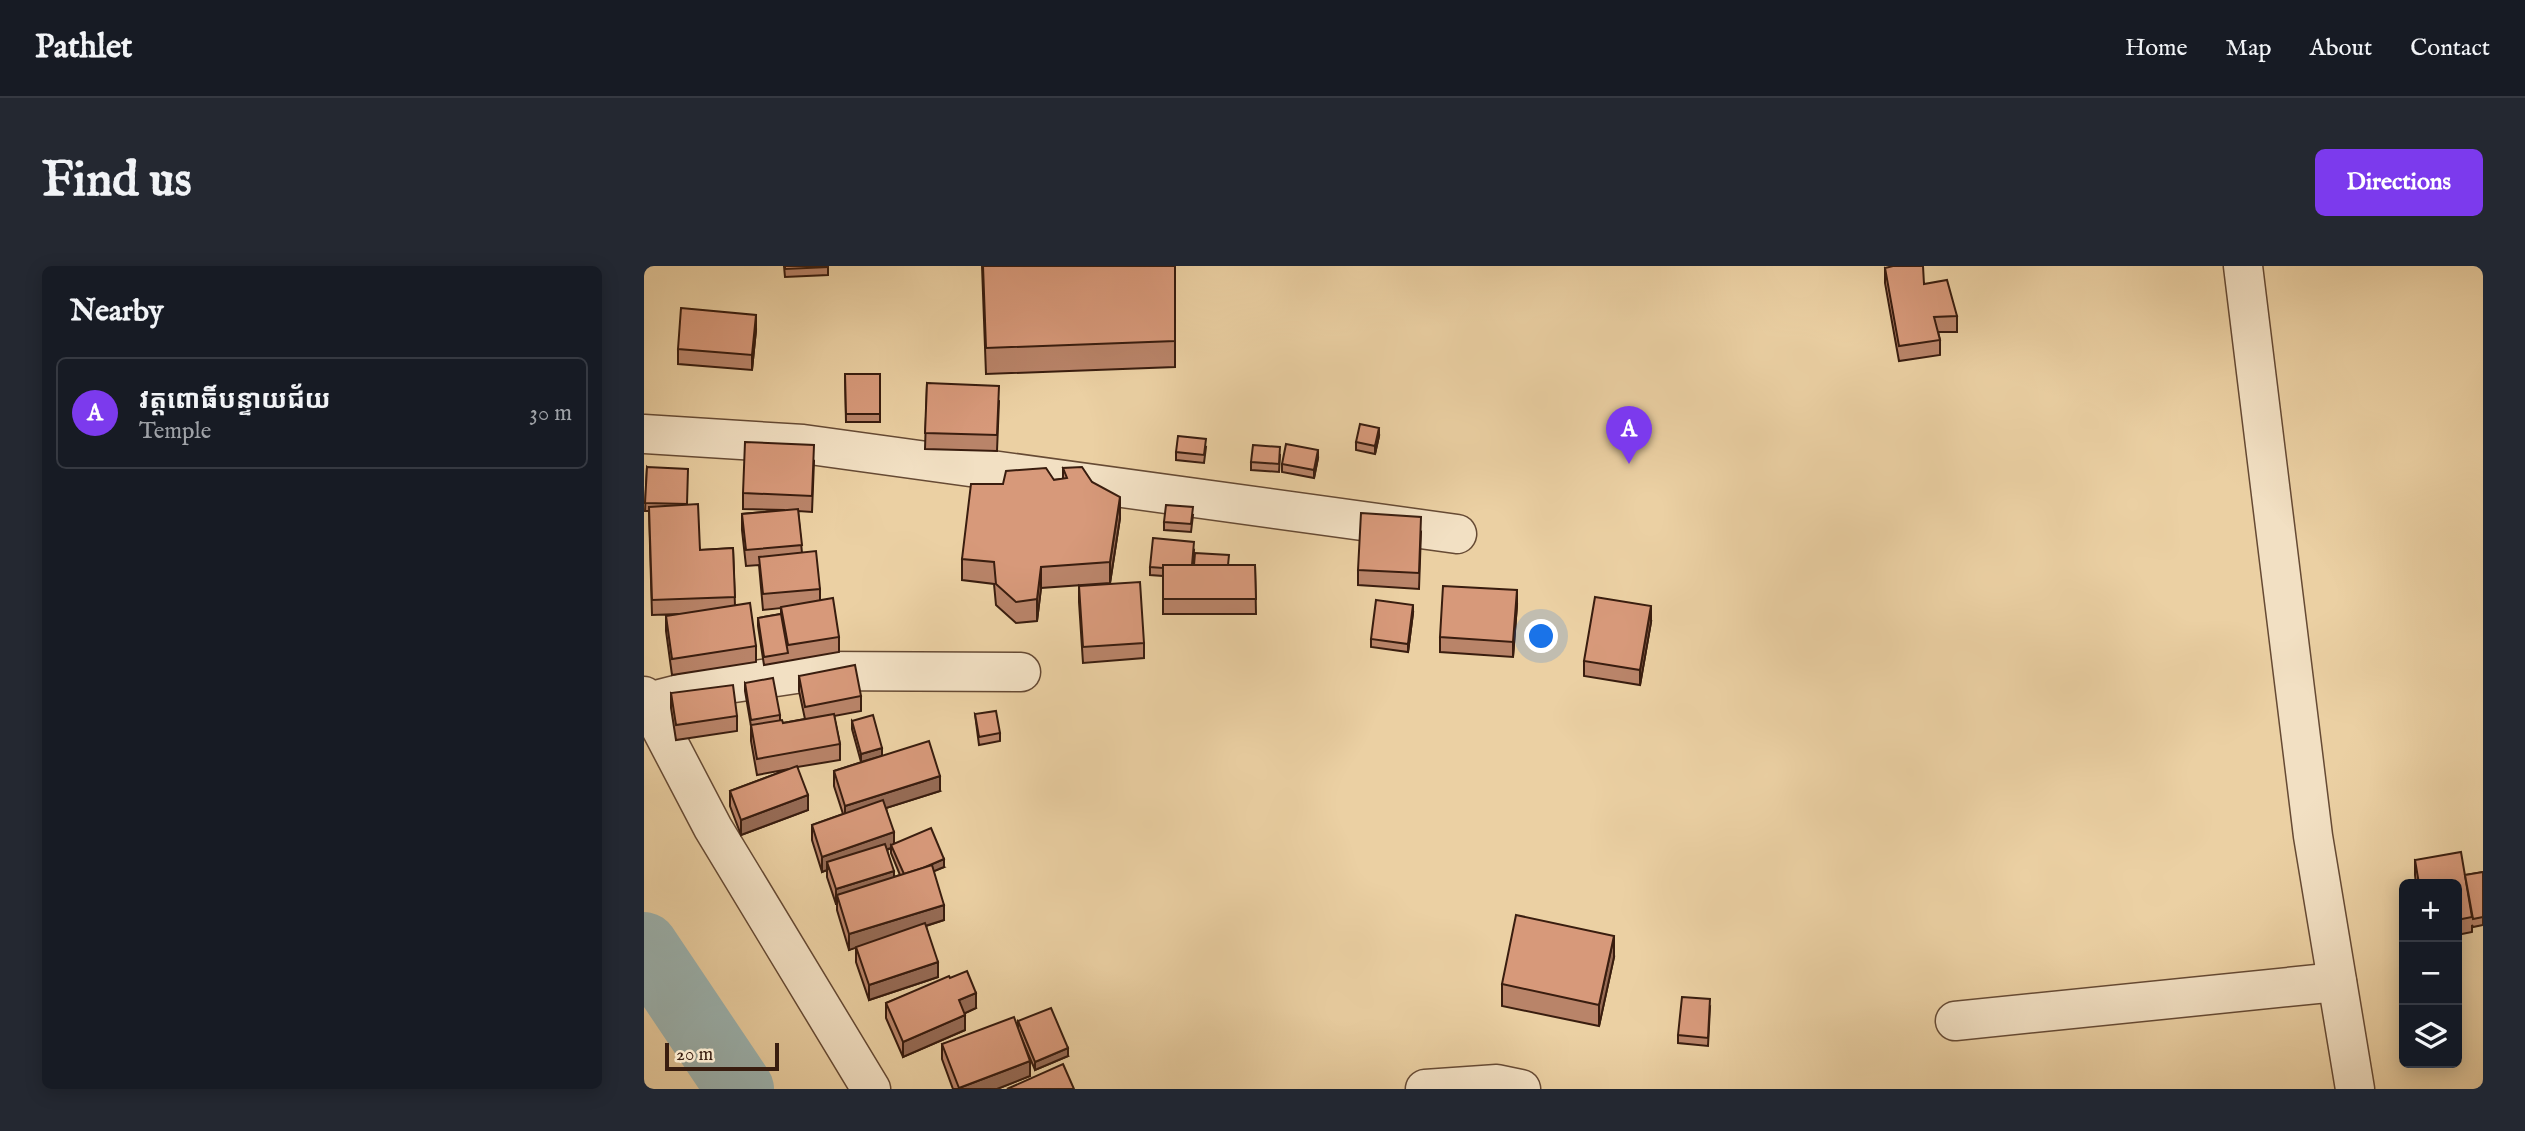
<!DOCTYPE html>
<meta charset="utf-8">
<style>
:root{--surface:#171b24;--page:#242831;--text:#f1f3f6;--muted:#9ea1a6;--line:#363941;--accent:#7c3aed}
body{margin:0;font-family:"IM FELL English","Noto Sans Khmer",serif;background:var(--page);color:var(--text)}
.controls{position:absolute;right:21px;bottom:21px;display:grid;overflow:hidden;border-radius:10px;box-shadow:0 4px 18px #0003}
.controls button{width:63px;height:63px;display:grid;place-items:center;padding:0;border:0;border-bottom:2px solid var(--line);background:var(--surface);color:var(--text);font:35px sans-serif}
.scale{position:absolute;left:21px;bottom:18px;width:114px;box-sizing:border-box;padding-left:7px;border:4px solid #391d0f;border-top:0;font-size:19px;line-height:24px;white-space:nowrap;color:#391d0f;-webkit-text-stroke:5px #f2e0c3;paint-order:stroke}
.you{position:absolute;left:898px;top:371px;width:24px;height:24px;margin:-18px;border:5px solid #fff;border-radius:50%;background:#1a73e8;box-shadow:0 0 0 10px #1a73e833}
.badge{display:grid;place-items:center;width:46px;height:46px;border-radius:50%;background:var(--accent);color:#fff;font-size:23px;font-weight:700}
.pin{position:absolute;translate:-50% -58px;filter:drop-shadow(0 2px 4px #0008)}
.pin::after{content:'';position:absolute;top:37px;width:24px;height:21px;background:inherit;clip-path:polygon(0 0,100% 0,50% 100%)}
.list{margin:0;padding:0;list-style:none}
h2{display:flex;justify-content:space-between;align-items:center;height:91px;margin:0;padding:0 28px;font-size:30px}
h2 small{font-size:23px;font-weight:400;color:var(--muted)}
.list li{display:grid;grid-template-columns:46px 1fr auto;gap:21px;align-items:center;box-sizing:border-box;height:112px;margin:0 14px 14px;padding:0 14px;border:2px solid var(--line);border-radius:10px}
.list b{display:block;font-size:26px;white-space:nowrap}
.list p{margin:0;font-size:23px;white-space:nowrap;color:var(--muted)}
.list em{font-size:23px;font-style:normal;color:var(--muted)}
.icon{flex:none;width:38px;height:38px;fill:none;stroke:currentColor;stroke-width:2;stroke-linecap:round;stroke-linejoin:round}
.map{position:relative;flex:none;width:1839px;height:823px;overflow:hidden;border-radius:10px}
header{display:flex;align-items:center;gap:42px;box-sizing:border-box;height:98px;padding:0 35px;background:var(--surface);border-bottom:2px solid var(--line)}
header strong{font-size:33px}
nav{display:flex;gap:38px;margin-inline-start:auto;font-size:24px}
.intro{display:flex;align-items:center;justify-content:space-between;box-sizing:border-box;height:168px;padding:0 42px}
h1{margin:0;font-size:49px}
.button{padding:18px 32px;border-radius:10px;background:var(--accent);color:#fff;font-size:24px;font-weight:700}
main{display:flex;gap:42px;padding:0 42px}
aside{flex:1;background:var(--surface);border-radius:10px;box-shadow:0 4px 18px #0003}
.map>svg:first-child{display:block}
.lines{fill:none;stroke-linecap:round;stroke-linejoin:round}
.river{stroke:#9cb4b1;stroke-width:68}
.minor-casing{stroke:#664a34;stroke-width:41}
.minor{stroke:#f2e0c3;stroke-width:38}
.wall{fill:#b98469;stroke:#391d0f;stroke-width:2;fill-rule:evenodd}
.shaded-wall{fill:#966b55;stroke:#391d0f;stroke-width:2}
.building{fill:#d7997a;stroke:#391d0f;stroke-width:2}
</style>
<header>
<strong>Pathlet</strong>
<nav><a>Home</a><a>Map</a><a>About</a><a>Contact</a></nav>
</header>
<div class="intro"><h1>Find us</h1><a class="button">Directions</a></div>
<main>
<aside>
<h2>Nearby<small></small></h2>
<ul class="list">
<li><span class="badge">A</span><div><b>វត្តពោធិ៍បន្ទាយជ័យ</b><p>Temple</p></div><em>30 m</em></li>
</ul>
</aside>
<div class="map">
<svg width="1839" height="823" viewBox="0 0 1839 823">
<rect width="100%" height="100%" fill="#ebd0a3"/>
<filter id="stains"><feTurbulence type="fractalNoise" baseFrequency=".00286" numOctaves="4"/><feColorMatrix values="0 0 0 0 .2 0 0 0 0 .09 0 0 0 0 .02 0 0 0 .5 -.17"/></filter>
<radialGradient id="worn" r=".72"><stop offset=".6" stop-color="#630" stop-opacity="0"/><stop offset="1" stop-color="#630" stop-opacity=".3"/></radialGradient>
<g class="lines">
<path class="river" d="M0 680 96 823"/>
<g class="minor-casing">
<g id="minor">
<path d="M1599 0 1669 570 1711 823"/>
<path d="M0 168 159 178 813 268"/>
<path d="M0 430 69 562 227 823"/>
<path d="M4 436 63 421 172 405 377 406"/>
<path d="M1311 755 1693 716"/>
<path d="M781 823 853 818 877 823"/>
</g>
</g>
<use href="#minor" class="minor"/>
</g>
<g class="wall">
<path d="M140 0H184V9L141 11Z"/>
<path d="M338 0H531V101L342 108Z"/>
<path d="M1241 2 1280 18 1313 50V66H1294L1296 74V89L1255 95 1241 17Z"/>
<path d="M112 64 108 104 34 98V83Z"/>
<path d="M201 108H236V156H202Z"/>
<path d="M283 117 355 135 353 185 281 183Z"/>
<path d="M735 170 731 188 712 184V176Z"/>
<path d="M562 181 560 197 532 194V186Z"/>
<path d="M636 189 635 206 607 204V196Z"/>
<path d="M674 192 670 212 638 206V198Z"/>
<path d="M170 195 168 246 154 245 158 287 176 323V334L195 371V386L120 399 114 360V352L137 348V342L119 344 115 299 102 300 98 264V248L141 244 99 243V227Z"/>
<path d="M3 201 43 239 56 284 89 282 91 340 112 380V396L28 409 22 365V350L35 348 8 349 5 245H1Z"/>
<path d="M419 202 448 216 476 252 466 317 397 322 393 355 372 357 352 339 350 318 318 314V293L359 218 419 213Z"/>
<path d="M549 249 547 266 520 264V256Z"/>
<path d="M777 266 775 323 714 319V304Z"/>
<path d="M550 284 549 299H611L612 348H519V310L506 309V301Z"/>
<path d="M435 320 500 377V392L439 397 435 336Z"/>
<path d="M873 339 869 391 796 386V371Z"/>
<path d="M769 347 764 386 727 381V373Z"/>
<path d="M1007 356 996 419 940 410V395Z"/>
<path d="M155 410 217 430V445L190 450 196 478V494L153 501 164 544 97 569 86 540V525L145 503 113 509 107 475V460L101 425V417L136 449V454L139 457 161 453 155 425Z"/>
<path d="M27 427 93 450V465L32 474 27 442Z"/>
<path d="M331 448 356 467V475L335 479Z"/>
<path d="M208 455 238 490 296 525 242 542 250 577 300 601 289 605 300 654 282 660 294 711 225 734 212 696V681L205 684 193 644V638H192L183 611V604L178 606 168 574V559L199 548 190 520V505L233 491 217 496 208 463ZM247 582V587L256 609 250 611 243 584Z"/>
<path d="M1771 594 1821 609 1839 606V659L1829 661 1828 659V666L1813 669V618H1772L1771 609Z"/>
<path d="M970 691 955 760 858 740V718Z"/>
<path d="M306 712 332 742 321 747V764L259 791 242 752V737Z"/>
<path d="M1066 741 1064 780 1034 777V769Z"/>
<path d="M374 755 424 790 391 804 374 764 386 810 353 823H309L298 793V778L374 763Z"/>
</g>
<g class="shaded-wall">
<path d="M112 49V64L108 104V89Z"/>
<path d="M735 162V170L731 188V180Z"/>
<path d="M674 184V192L670 212V204Z"/>
<path d="M476 231V252L466 317V296Z"/>
<path d="M397 301V322L393 355V333Z"/>
<path d="M873 324V339L869 391V376Z"/>
<path d="M769 339V347L764 386V378Z"/>
<path d="M1007 340V356L996 419V404Z"/>
<path d="M238 482V490L217 496V488Z"/>
<path d="M296 510V525L201 555V540Z"/>
<path d="M164 529V544L97 569V554Z"/>
<path d="M250 566V581L247 579V582L185 603 183 596V604L178 606V591Z"/>
<path d="M300 593V601L260 618V610Z"/>
<path d="M250 605V620L193 629V638H192V623Z"/>
<path d="M300 639V654L205 684V668Z"/>
<path d="M970 670V691L955 760V739Z"/>
<path d="M294 696V711L225 734V719Z"/>
<path d="M332 727V742L315 750V734Z"/>
<path d="M321 749V764L259 791V776Z"/>
<path d="M424 782V790L391 804V796Z"/>
<path d="M386 795V810L353 823H315V822Z"/>
</g>
<g class="building">
<path d="M141 0H184V1L141 3Z"/>
<path d="M339 0H531V75L342 82Z"/>
<path d="M1249 0H1279L1280 18 1303 14 1313 50 1290 51 1296 74 1255 80 1241 2Z"/>
<path d="M37 42 112 49 108 89 34 83Z"/>
<path d="M201 108H236V148H202Z"/>
<path d="M283 117 355 120 353 169 281 167Z"/>
<path d="M716 158 735 162 731 180 712 176Z"/>
<path d="M534 170 562 173 560 189 532 186Z"/>
<path d="M101 176 170 179 168 230 99 227Z"/>
<path d="M642 178 674 184 670 204 638 198Z"/>
<path d="M609 179 636 181 635 198 607 196Z"/>
<path d="M3 201 44 203 43 238 1 237Z"/>
<path d="M438 201 448 216 476 231 466 296 397 301 393 333 372 336 352 318 350 296 318 293 327 218H359L362 205 402 202 410 214 423 212 419 202Z"/>
<path d="M54 238 56 284 89 282 91 331 8 334 5 241Z"/>
<path d="M522 239 549 241 547 258 520 256Z"/>
<path d="M154 243 158 279 102 284 98 248Z"/>
<path d="M717 247 777 251 775 307 714 304Z"/>
<path d="M509 272 550 276 548 299H519V302L506 301Z"/>
<path d="M172 285 176 323 119 328 115 291Z"/>
<path d="M551 287 585 289 584 299H550Z"/>
<path d="M519 299H611L612 333H519Z"/>
<path d="M496 316 500 377 439 381 435 320Z"/>
<path d="M799 320 873 324 869 376 796 371Z"/>
<path d="M951 331 1007 340 996 404 940 395Z"/>
<path d="M189 332 195 371 144 379 137 341Z"/>
<path d="M732 334 769 339 764 378 727 373Z"/>
<path d="M106 337 112 380 28 393 22 350Z"/>
<path d="M137 348 144 387 120 391 114 352Z"/>
<path d="M211 399 217 430 161 441 155 410Z"/>
<path d="M129 412 136 449 107 454 101 417Z"/>
<path d="M89 419 93 450 32 459 27 427Z"/>
<path d="M352 445 356 467 335 471 331 448Z"/>
<path d="M190 448 196 478 113 493 107 459 138 454 139 457Z"/>
<path d="M229 449 238 482 217 488 208 455Z"/>
<path d="M285 475 296 510 201 540 190 505Z"/>
<path d="M153 500 164 529 97 554 86 525Z"/>
<path d="M239 534 250 566 178 591 168 559Z"/>
<path d="M287 562 300 593 279 602 260 608 247 579Z"/>
<path d="M241 578 250 605 192 623 183 596Z"/>
<path d="M1817 586 1828 651 1813 654V618H1775L1771 594Z"/>
<path d="M288 599 300 639 205 668 193 629Z"/>
<path d="M1839 606V651L1829 653 1821 609Z"/>
<path d="M872 649 970 670 955 739 858 718Z"/>
<path d="M281 657 294 696 225 719 212 681Z"/>
<path d="M323 705 332 727 315 734 321 749 259 776 242 737 305 710 306 712Z"/>
<path d="M1038 731 1066 733 1064 772 1034 769Z"/>
<path d="M407 742 424 782 391 796 374 755Z"/>
<path d="M370 751 386 795 315 822 298 778Z"/>
<path d="M419 798 430 823H363Z"/>
</g>
<rect width="100%" height="100%" filter="url(#stains)"/>
<rect width="100%" height="100%" fill="url(#worn)"/>
</svg>
<div class="controls">
<button>+</button>
<button>−</button>
<button><svg class="icon" aria-label="layers" viewBox="0 0 24 24"><path d="M12 4l9 5-9 5-9-5zM3 14l9 5 9-5"/></svg></button>
</div>
<div class="scale">20 m</div>
<div class="you"></div>
<div class="pin badge" style="left:985px;top:198px">A</div>
</div>
</main>
